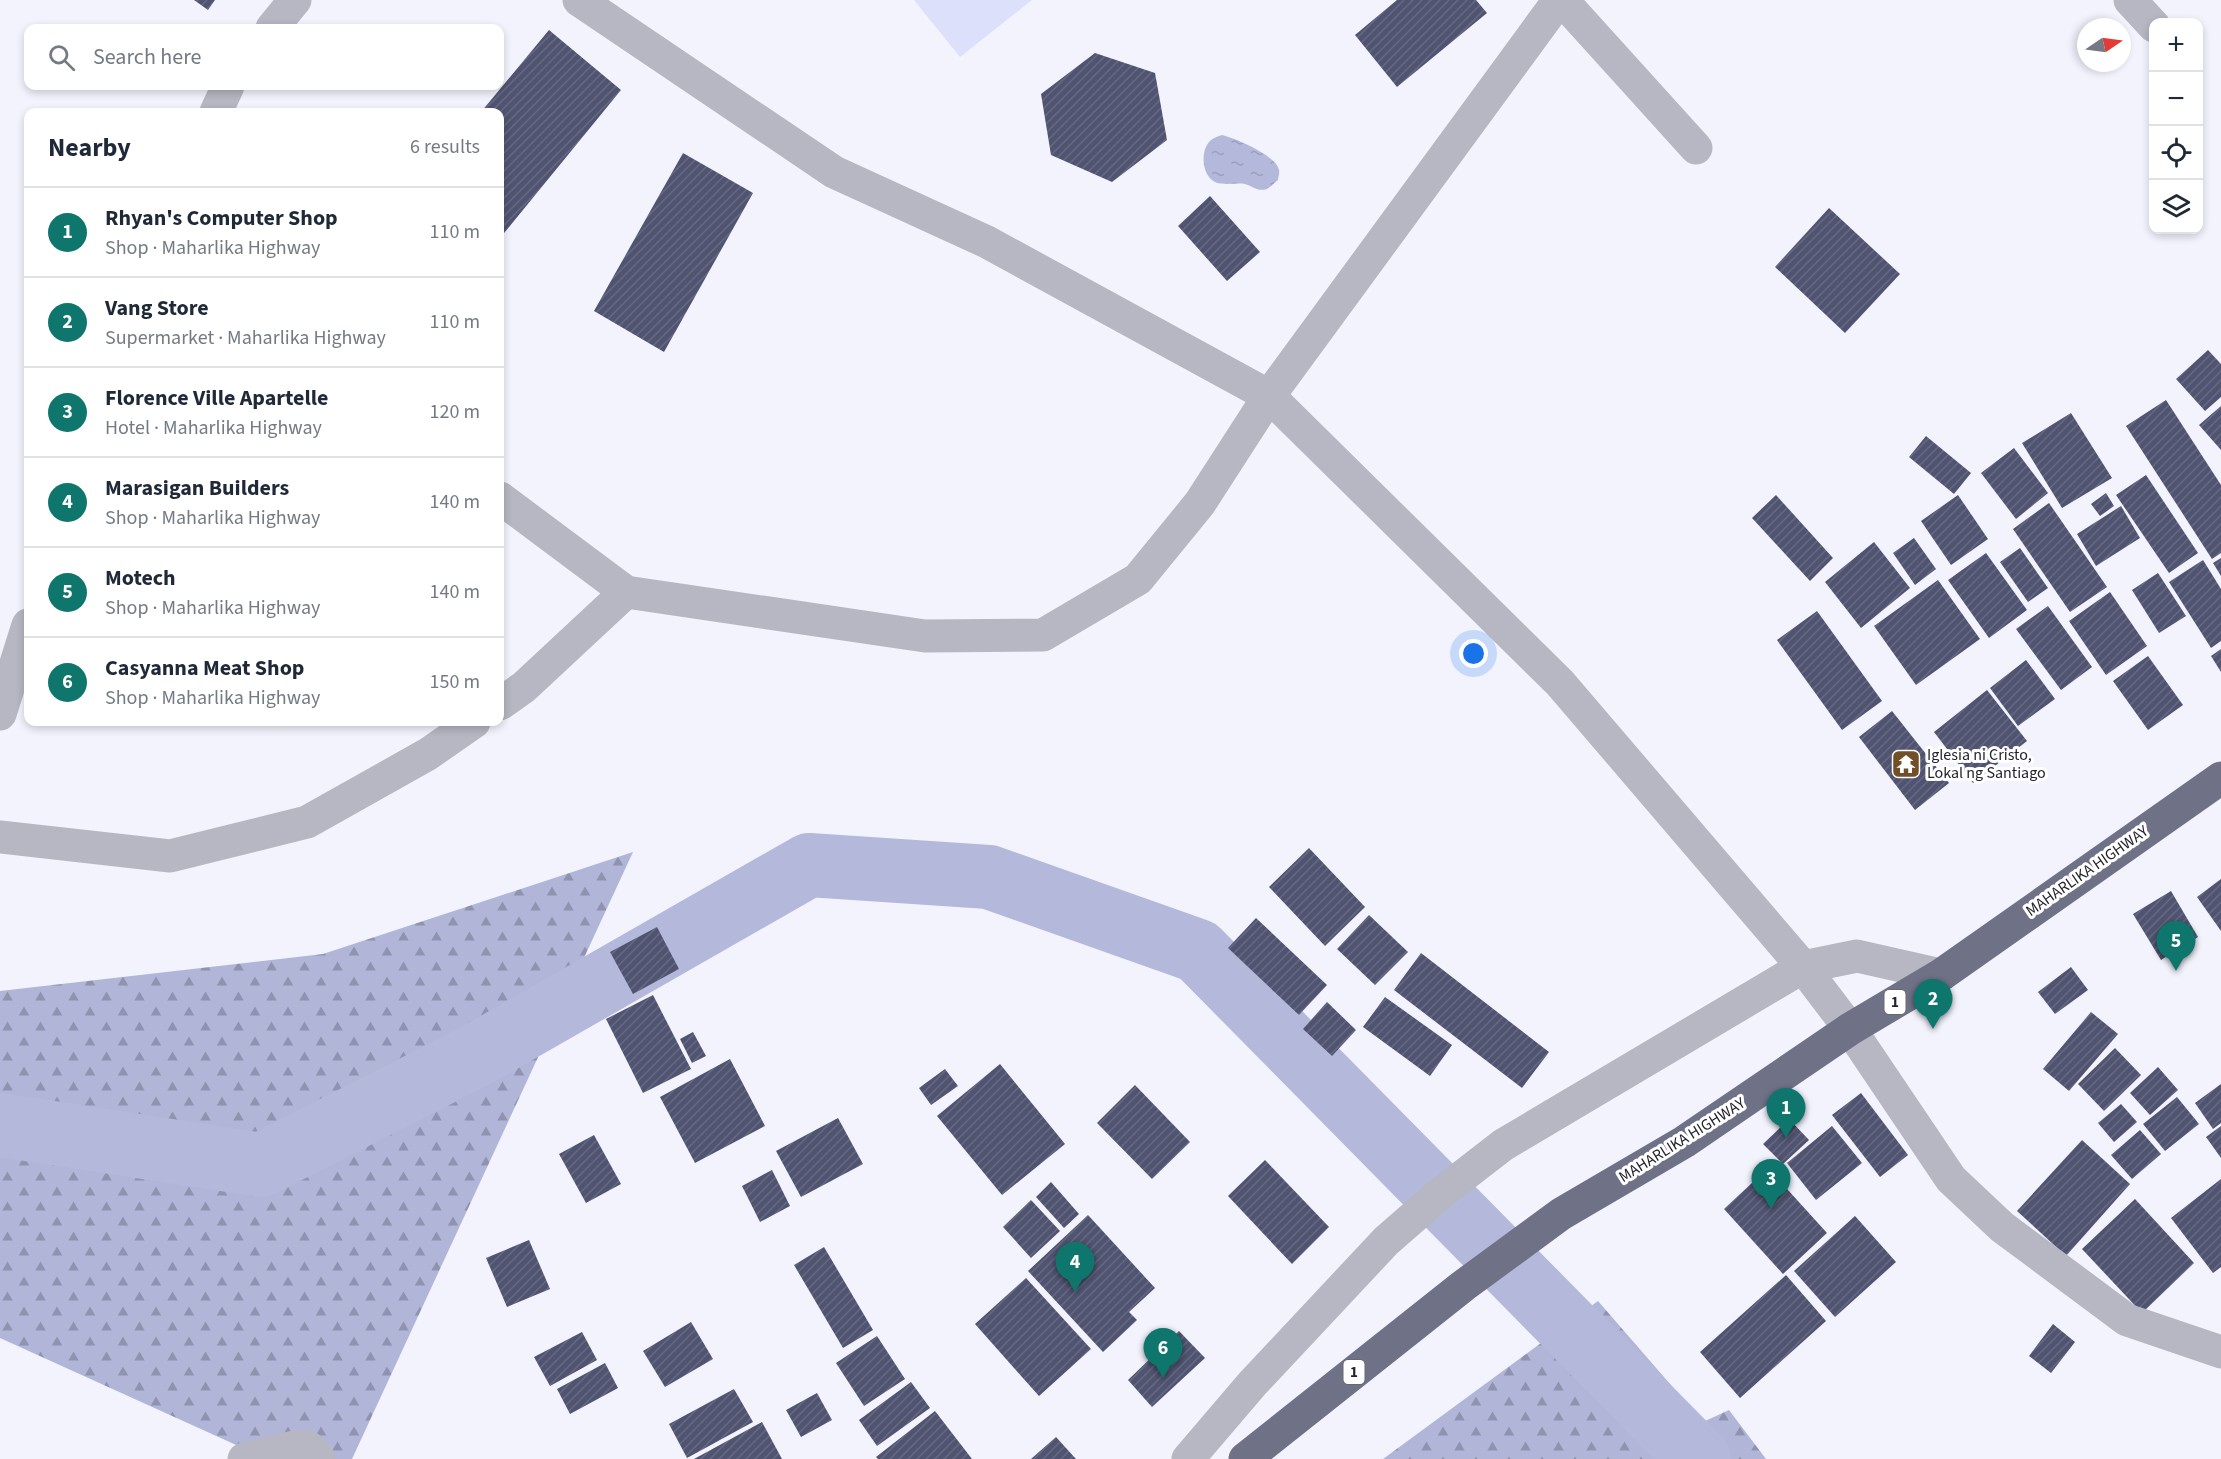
<!DOCTYPE html>
<meta charset="utf-8">
<style>
:root{--surface:#fff;--page:#f2f2f3;--text:#1f2937;--muted:#747a83;--line:#e0e1e3;--accent:#0f766e}
body{margin:0;font-family:"Source Sans 3",sans-serif;background:var(--page);color:var(--text)}
.controls{position:absolute;right:18px;top:18px;display:grid;overflow:hidden;border-radius:12px;box-shadow:0 3px 9px #0003}
.controls button{width:54px;height:54px;display:grid;place-items:center;padding:0;border:0;border-bottom:2px solid var(--line);background:var(--surface);color:var(--text);font:30px sans-serif}
.compass{position:absolute;left:2077px;top:18px;width:54px;height:54px;border-radius:50%;background:var(--surface);box-shadow:0 3px 9px #0003;rotate:77deg}
.you{position:absolute;left:1474px;top:654px;width:21px;height:21px;margin:-15px;border:4px solid #fff;border-radius:50%;background:#1a73e8;box-shadow:0 0 0 9px #1a73e833}
.badge{display:grid;place-items:center;width:39px;height:39px;border-radius:50%;background:var(--accent);color:#fff;font-size:20px;font-weight:700}
.pin{position:absolute;translate:-50% -50px;filter:drop-shadow(0 2px 3px #0008)}
.pin::after{content:'';position:absolute;top:32px;width:21px;height:18px;background:inherit;clip-path:polygon(0 0,100% 0,50% 100%)}
.list{margin:0;padding:0;list-style:none}
h2{display:flex;justify-content:space-between;align-items:center;height:78px;margin:0;padding:0 24px;font-size:26px}
h2 small{font-size:20px;font-weight:400;color:var(--muted)}
.list li{display:grid;grid-template-columns:39px 1fr auto;gap:18px;align-items:center;box-sizing:border-box;height:90px;padding:0 24px;border-top:2px solid var(--line)}
.list b{display:block;font-size:22px;white-space:nowrap}
.list p{margin:0;font-size:20px;white-space:nowrap;color:var(--muted)}
.list em{font-size:20px;font-style:normal;color:var(--muted)}
.icon{flex:none;width:33px;height:33px;fill:none;stroke:currentColor;stroke-width:2;stroke-linecap:round;stroke-linejoin:round}
.map{position:relative;flex:none;width:2221px;height:1459px;overflow:hidden}
.search{position:absolute;background:var(--surface);box-shadow:0 3px 9px #0003;left:24px;top:24px;width:480px;height:66px;display:flex;align-items:center;gap:15px;box-sizing:border-box;padding:0 21px;border-radius:12px;color:var(--muted);font-size:22px}
.panel{position:absolute;background:var(--surface);box-shadow:0 3px 9px #0003;left:24px;top:108px;width:480px;height:618px;border-radius:12px}
.map>svg:first-child{display:block}
.forest{fill:url(#forest-firs)}
.pitch{fill:#dce0fa}
.water{fill:url(#water-ripples)}
.lines{fill:none;stroke-linecap:round;stroke-linejoin:round}
.river{stroke:#b4b9db;stroke-width:64}
.building{fill:url(#building-hatch)}
.minor{stroke:#b6b7c2;stroke-width:33}
.highway{stroke:#6f7287;stroke-width:33}
.labels{text-anchor:middle;dominant-baseline:central;stroke-width:6;stroke-linejoin:round;paint-order:stroke}
.shield{fill:#fff;stroke:#65666c;stroke-width:1.5}
.shield-label{font-size:15px;font-weight:bold;fill:#23242d}
.poi-label{font-size:16px;fill:#23242d;stroke:#fff;text-anchor:start}
.street-label{font-size:16px;fill:#23242d;stroke:#fff}
</style>
<div class="map">
<svg width="2221" height="1459" viewBox="0 0 2221 1459">
<defs>
<pattern id="forest-firs" width="22" height="20" patternUnits="userSpaceOnUse" patternTransform="scale(1.5)"><rect width="22" height="20" fill="#b1b5d8"/><path d="M5 1l3.5 6h-7zM16 11l3.5 6h-7z" fill="#9093b0"/></pattern>
<pattern id="water-ripples" width="26" height="14" patternUnits="userSpaceOnUse" patternTransform="scale(1.5)"><rect width="26" height="14" fill="#b4b9db"/><path d="M2 4q2-2 4 0t4 0M15 11q2-2 4 0t4 0" fill="none" stroke="#9a9fbc"/></pattern>
<pattern id="building-hatch" width="6" height="6" patternUnits="userSpaceOnUse" patternTransform="scale(1.5)"><rect width="6" height="6" fill="#505471"/><path d="M-1 1l2-2M0 6l6-6M5 7l2-2" fill="none" stroke="#666981"/></pattern>
</defs>
<rect width="100%" height="100%" fill="#f2f3fd"/>
<g class="forest">
<path d="M633 852 352 1459H267L0 1338V991L323 954Z"/>
<path d="M1598 1301 1703 1422 1729 1410 1766 1459H1383Z"/>
</g>
<path class="pitch" d="M914 0H1032L960 57Z"/>
<path class="water" d="M1222 135C1235 138 1277 156 1279 170 1280 173 1278 177 1278 180 1275 182 1271 187 1267 189 1258 192 1252 186 1245 184 1235 182 1220 187 1212 180 1203 173 1201 155 1207 145 1210 139 1216 137 1222 135Z"/>
<g class="lines">
<path class="river" d="M0 1125 261 1165 475 1056 809 865 989 877 1198 951 1699 1459"/>
</g>
<g class="building">
<path d="M194 0H215L208 10Z"/>
<path d="M1397 0H1476L1487 13 1397 87 1355 35Z"/>
<path d="M549 30 621 90 500 238V112H481Z"/>
<path d="M1095 53 1155 73 1167 140 1112 182 1051 155 1041 94Z"/>
<path d="M683 153 753 193 664 352 594 311Z"/>
<path d="M1210 196 1260 252 1227 281 1178 226Z"/>
<path d="M1829 208 1900 274 1845 333 1775 267Z"/>
<path d="M2208 350 2221 364V397L2205 411 2176 379Z"/>
<path d="M2166 400 2221 485V553L2212 559 2126 426Z"/>
<path d="M2221 406V450L2199 425Z"/>
<path d="M2071 413 2112 478 2062 508 2022 443Z"/>
<path d="M1926 436 1971 473 1954 494 1909 457Z"/>
<path d="M2014 448 2048 493 2016 519 1981 473Z"/>
<path d="M2146 475 2198 553 2169 573 2116 495Z"/>
<path d="M2106 493 2114 506 2100 516 2091 504Z"/>
<path d="M1776 495 1833 558 1810 581 1752 518Z"/>
<path d="M1958 495 1988 539 1951 565 1921 521Z"/>
<path d="M2049 503 2107 587 2070 612 2013 529Z"/>
<path d="M2121 506 2140 538 2096 566 2077 534Z"/>
<path d="M1914 538 1936 569 1915 585 1893 553Z"/>
<path d="M1874 542 1910 588 1861 628 1825 582Z"/>
<path d="M2020 548 2048 588 2028 602 2000 562Z"/>
<path d="M1986 553 2027 610 1989 638 1948 580Z"/>
<path d="M2221 558V576L2213 563Z"/>
<path d="M2203 560 2221 589V641L2211 648 2169 582Z"/>
<path d="M2158 573 2186 616 2159 633 2132 590Z"/>
<path d="M1938 580 1980 639 1916 685 1874 626Z"/>
<path d="M2110 592 2147 646 2106 675 2069 621Z"/>
<path d="M2048 606 2092 667 2061 690 2016 629Z"/>
<path d="M1817 611 1882 701 1842 730 1777 640Z"/>
<path d="M2221 649V672L2211 656Z"/>
<path d="M2148 656 2183 705 2148 730 2113 681Z"/>
<path d="M2026 660 2055 699 2018 726 1990 688Z"/>
<path d="M1987 690 2027 741 1973 783 1934 732Z"/>
<path d="M1892 711 1949 783 1915 810 1859 737Z"/>
<path d="M1309 848 1365 907 1325 946 1269 887Z"/>
<path d="M2221 879V931L2197 897Z"/>
<path d="M2171 891 2198 937 2161 960 2133 914Z"/>
<path d="M1369 915 1408 952 1375 985 1337 949Z"/>
<path d="M1256 918 1327 985 1299 1015 1228 948Z"/>
<path d="M657 927 679 969 633 994 610 952Z"/>
<path d="M1421 953 1549 1052 1522 1088 1394 990Z"/>
<path d="M2071 967 2088 990 2055 1014 2038 992Z"/>
<path d="M653 995 691 1069 643 1093 606 1019Z"/>
<path d="M1385 997 1452 1045 1430 1076 1363 1027Z"/>
<path d="M1327 1002 1356 1030 1332 1056 1303 1029Z"/>
<path d="M2091 1012 2118 1034 2069 1091 2043 1069Z"/>
<path d="M693 1032 706 1056 692 1063 680 1039Z"/>
<path d="M2115 1048 2141 1075 2104 1111 2078 1084Z"/>
<path d="M730 1059 765 1126 695 1163 660 1097Z"/>
<path d="M1000 1064 1065 1144 1002 1195 937 1116Z"/>
<path d="M2158 1067 2178 1090 2150 1115 2130 1093Z"/>
<path d="M945 1069 958 1086 931 1105 919 1088Z"/>
<path d="M2221 1084V1123L2213 1129 2195 1103Z"/>
<path d="M1135 1085 1190 1142 1152 1179 1097 1123Z"/>
<path d="M1861 1093 1908 1155 1880 1177 1832 1115Z"/>
<path d="M2177 1097 2199 1124 2165 1151 2143 1124Z"/>
<path d="M2121 1104 2137 1122 2114 1142 2098 1123Z"/>
<path d="M838 1118 863 1164 801 1197 776 1151Z"/>
<path d="M1789 1119 1809 1140 1783 1164 1763 1144Z"/>
<path d="M1832 1126 1862 1163 1816 1200 1787 1163Z"/>
<path d="M2221 1126V1158L2206 1137Z"/>
<path d="M2140 1130 2161 1154 2132 1179 2111 1155Z"/>
<path d="M594 1135 621 1184 586 1203 559 1154Z"/>
<path d="M2082 1140 2130 1184 2066 1256 2017 1211Z"/>
<path d="M1265 1160 1329 1227 1292 1264 1228 1196Z"/>
<path d="M1768 1168 1827 1233 1783 1274 1724 1209Z"/>
<path d="M772 1170 790 1206 760 1222 742 1186Z"/>
<path d="M2221 1179V1267L2213 1273 2171 1218Z"/>
<path d="M1051 1182 1079 1214 1064 1228 1036 1197Z"/>
<path d="M2135 1199 2194 1263 2142 1313 2082 1249Z"/>
<path d="M1031 1200 1060 1231 1031 1258 1003 1227Z"/>
<path d="M1088 1215 1155 1288 1129 1312 1137 1320 1103 1352 1028 1271Z"/>
<path d="M1855 1216 1896 1262 1835 1317 1794 1271Z"/>
<path d="M529 1240 550 1289 507 1307 486 1258Z"/>
<path d="M824 1247 873 1330 843 1348 794 1265Z"/>
<path d="M1786 1275 1826 1321 1740 1398 1700 1352Z"/>
<path d="M1026 1278 1091 1349 1039 1396 975 1324Z"/>
<path d="M691 1322 713 1359 665 1387 643 1351Z"/>
<path d="M2053 1324 2075 1342 2051 1373 2029 1356Z"/>
<path d="M1179 1331 1205 1358 1152 1407 1128 1380Z"/>
<path d="M582 1332 597 1360 550 1386 534 1357Z"/>
<path d="M877 1336 905 1379 864 1406 836 1363Z"/>
<path d="M605 1363 618 1388 570 1414 557 1389Z"/>
<path d="M911 1382 930 1408 877 1446 859 1420Z"/>
<path d="M734 1389 753 1422 687 1458 669 1424Z"/>
<path d="M817 1393 832 1420 801 1437 786 1410Z"/>
<path d="M935 1411 972 1459H878L876 1457Z"/>
<path d="M762 1422 782 1459H694Z"/>
<path d="M1056 1437 1076 1459H1031Z"/>
</g>
<g class="lines">
<g class="minor">
<path d="M579 0 834 172 987 242 1269 396 1560 683 1803 967 1850 1029 1951 1179 2002 1227 2127 1320 2221 1352"/>
<path d="M1562 0 1696 148"/>
<path d="M2130 0 2154 26"/>
<path d="M272 28 295 0"/>
<path d="M216 112 228 86"/>
<path d="M500 498 626 592 925 636 1043 635 1138 579 1200 503 1269 396 1559 0"/>
<path d="M500 704 524 687 626 592"/>
<path d="M0 714 28 625"/>
<path d="M0 837 170 856 307 822 428 754 474 722"/>
<path d="M244 1459 294 1447H308L319 1459"/>
<path d="M1188 1459 1252 1384 1386 1241 1441 1193 1503 1145 1803 967 1857 956 1941 975"/>
</g>
<path class="highway" d="M1245 1459 1463 1286 1561 1214 1684 1142 1850 1029 1941 975 2221 778"/>
</g>
<defs>
<g id="temple-square" transform="scale(1.5)"><rect x="-9" y="-9" width="18" height="18" rx="4" fill="#715027" stroke="#fff"/><path d="M0-6L5-2H3V0L6.5 2.5H4V6H1.5V3h-3V6H-4V2.5H-6.5L-3 0V-2H-5Z" fill="#fff"/></g>
</defs>
<g fill-rule="evenodd">
<use href="#temple-square" x="1906" y="764"/>
</g>
<g class="labels">
<g class="shield">
<rect x="1884.5" y="990" width="21" height="24" rx="4.5"/>
<rect x="1343.5" y="1360" width="21" height="24" rx="4.5"/>
</g>
<g class="shield-label">
<text x="1895" y="1002">1</text>
<text x="1354" y="1372">1</text>
</g>
<g class="poi-label">
<text x="1927" y="755">Iglesia ni Cristo,<tspan x="1927" dy="18">Lokal ng Santiago</tspan></text>
</g>
<g class="street-label">
<text transform="translate(2087 871) rotate(-35)">MAHARLIKA HIGHWAY</text>
<text transform="translate(1682 1140) rotate(-32)">MAHARLIKA HIGHWAY</text>
</g>
</g>
</svg>
<div class="controls">
<button>+</button>
<button>−</button>
<button><svg class="icon" aria-label="locate" viewBox="0 0 24 24"><circle cx="12" cy="12" r="6"/><path d="M12 2v4M12 18v4M2 12h4M18 12h4"/></svg></button>
<button><svg class="icon" aria-label="layers" viewBox="0 0 24 24"><path d="M12 4l9 5-9 5-9-5zM3 14l9 5 9-5"/></svg></button>
</div>
<svg class="compass" viewBox="-18 -18 36 36"><path d="M0-13l5 13h-10z" fill="#e53935"/><path d="M0 13l5-13h-10z" fill="#747a83"/></svg>
<div class="you"></div>
<div class="pin badge" style="left:1786px;top:1138px">1</div>
<div class="pin badge" style="left:1933px;top:1029px">2</div>
<div class="pin badge" style="left:1771px;top:1209px">3</div>
<div class="pin badge" style="left:1075px;top:1292px">4</div>
<div class="pin badge" style="left:2176px;top:971px">5</div>
<div class="pin badge" style="left:1163px;top:1378px">6</div>
<div class="search"><svg class="icon" aria-label="search" viewBox="0 0 24 24"><circle cx="10" cy="10" r="6"/><path d="M15 15l6 6"/></svg>Search here</div>
<section class="panel">
<h2>Nearby<small>6 results</small></h2>
<ul class="list">
<li><span class="badge">1</span><div><b>Rhyan's Computer Shop</b><p>Shop · Maharlika Highway</p></div><em>110 m</em></li>
<li><span class="badge">2</span><div><b>Vang Store</b><p>Supermarket · Maharlika Highway</p></div><em>110 m</em></li>
<li><span class="badge">3</span><div><b>Florence Ville Apartelle</b><p>Hotel · Maharlika Highway</p></div><em>120 m</em></li>
<li><span class="badge">4</span><div><b>Marasigan Builders</b><p>Shop · Maharlika Highway</p></div><em>140 m</em></li>
<li><span class="badge">5</span><div><b>Motech</b><p>Shop · Maharlika Highway</p></div><em>140 m</em></li>
<li><span class="badge">6</span><div><b>Casyanna Meat Shop</b><p>Shop · Maharlika Highway</p></div><em>150 m</em></li>
</ul>
</section>
</div>
